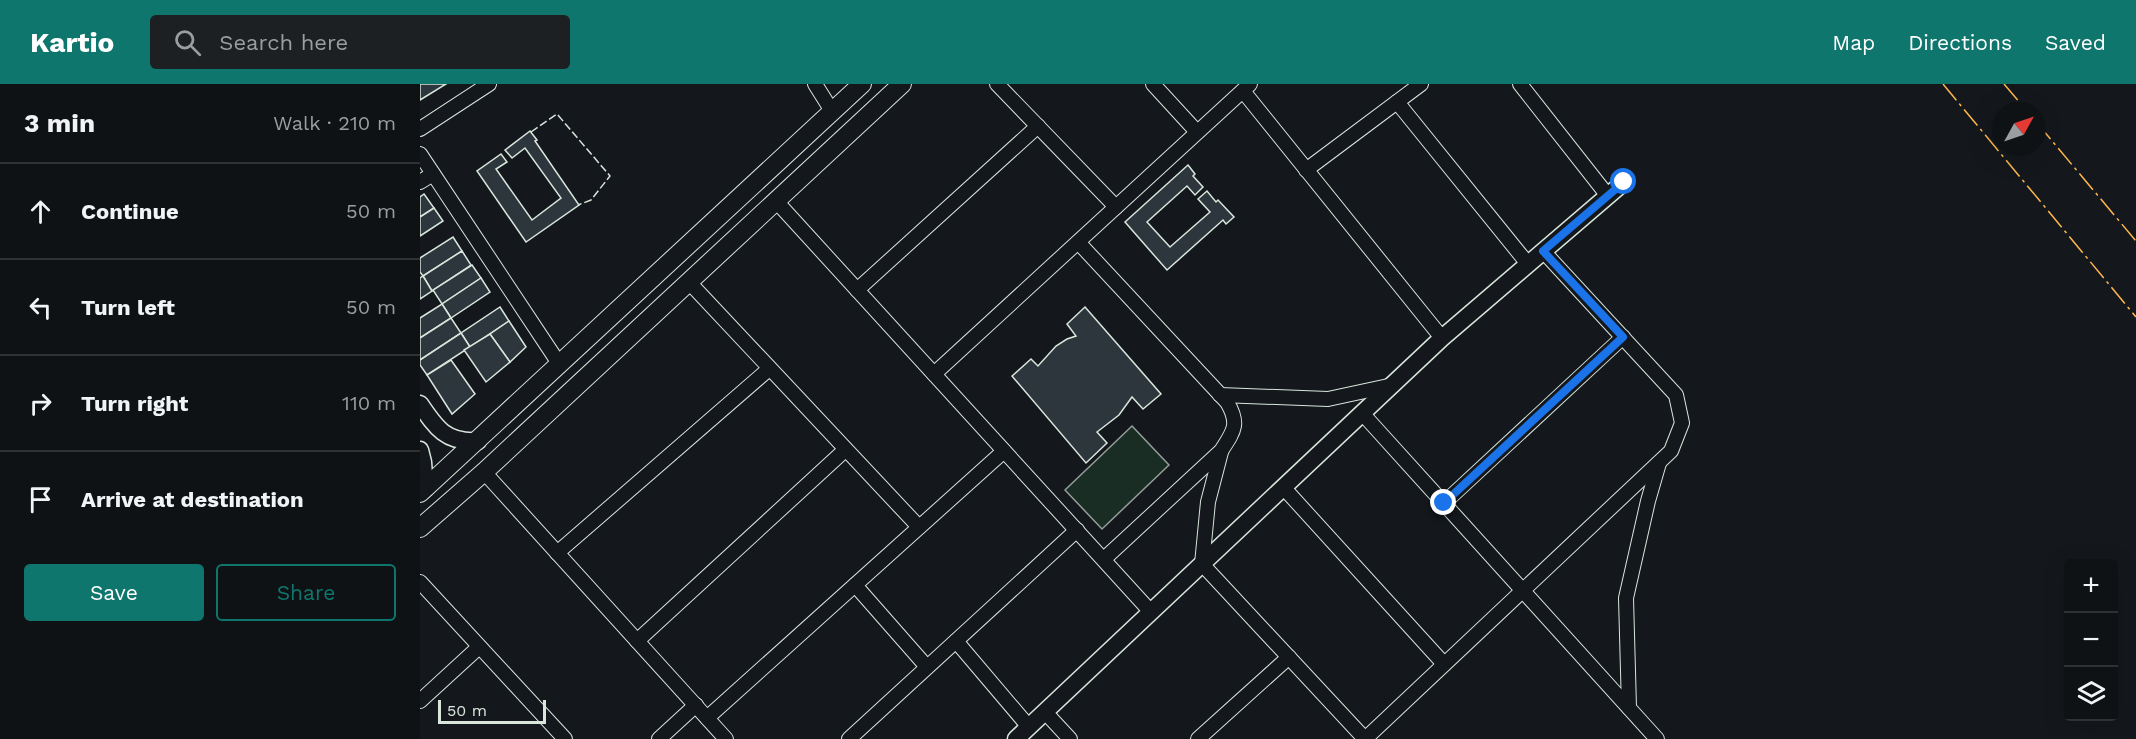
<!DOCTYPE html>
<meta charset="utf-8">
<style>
:root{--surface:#0f1215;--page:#1d2022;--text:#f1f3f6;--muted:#9b9ea0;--line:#2f3234;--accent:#0f766e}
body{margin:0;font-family:"Work Sans",sans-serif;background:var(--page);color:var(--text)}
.controls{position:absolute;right:18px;bottom:18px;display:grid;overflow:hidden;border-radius:6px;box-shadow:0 6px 24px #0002}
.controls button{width:54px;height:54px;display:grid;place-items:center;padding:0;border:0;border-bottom:2px solid var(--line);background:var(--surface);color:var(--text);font:30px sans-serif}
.compass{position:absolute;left:1572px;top:18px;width:54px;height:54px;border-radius:50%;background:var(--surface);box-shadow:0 6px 24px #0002;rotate:50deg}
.scale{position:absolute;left:18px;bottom:15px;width:108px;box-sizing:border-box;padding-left:6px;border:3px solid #d8e6dc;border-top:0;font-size:16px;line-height:21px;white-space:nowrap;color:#d8e6dc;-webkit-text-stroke:4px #14181c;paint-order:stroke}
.stop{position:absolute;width:18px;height:18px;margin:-14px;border:4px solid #1a73e8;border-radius:50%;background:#fff}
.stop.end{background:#1a73e8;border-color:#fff;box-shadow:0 2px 6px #0008}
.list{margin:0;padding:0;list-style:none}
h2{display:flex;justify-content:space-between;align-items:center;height:78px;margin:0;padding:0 24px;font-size:26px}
h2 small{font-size:20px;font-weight:400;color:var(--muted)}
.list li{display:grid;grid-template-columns:39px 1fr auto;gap:18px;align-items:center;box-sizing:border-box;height:96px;padding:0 24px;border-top:2px solid var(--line)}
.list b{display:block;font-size:22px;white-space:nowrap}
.list em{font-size:20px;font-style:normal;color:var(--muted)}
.actions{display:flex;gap:12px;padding:18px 24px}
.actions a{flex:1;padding:14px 0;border:2px solid var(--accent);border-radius:6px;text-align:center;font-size:21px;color:var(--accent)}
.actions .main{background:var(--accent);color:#fff}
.icon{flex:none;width:33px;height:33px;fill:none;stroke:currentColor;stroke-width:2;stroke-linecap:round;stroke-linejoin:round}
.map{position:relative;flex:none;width:1716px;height:655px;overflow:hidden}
header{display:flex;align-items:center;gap:36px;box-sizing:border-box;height:84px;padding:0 30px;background:var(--accent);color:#fff}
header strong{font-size:28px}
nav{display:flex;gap:33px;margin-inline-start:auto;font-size:21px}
.search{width:420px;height:54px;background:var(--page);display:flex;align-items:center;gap:15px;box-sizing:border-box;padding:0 21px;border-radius:6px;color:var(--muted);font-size:22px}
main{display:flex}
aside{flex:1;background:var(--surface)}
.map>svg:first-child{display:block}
.green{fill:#1a2d24;stroke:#939e99;stroke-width:1.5}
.building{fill:#2c363c;stroke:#d8e6dc;stroke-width:1.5}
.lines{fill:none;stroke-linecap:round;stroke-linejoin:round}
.minor-casing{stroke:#d8e6dc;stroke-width:16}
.tertiary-casing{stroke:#d8e6dc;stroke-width:19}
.secondary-casing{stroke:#d8e6dc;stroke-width:20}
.minor{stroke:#14181c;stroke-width:14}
.tertiary{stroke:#14181c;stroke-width:16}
.secondary{stroke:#14181c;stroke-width:18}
.fence{stroke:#d8e6dc;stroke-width:1.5;stroke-dasharray:8 3;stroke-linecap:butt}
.power{stroke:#ffb74d;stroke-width:1.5;stroke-dasharray:21 4.5 3 4.5;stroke-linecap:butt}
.route{stroke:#1a73e8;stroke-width:8}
</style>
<header>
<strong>Kartio</strong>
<div class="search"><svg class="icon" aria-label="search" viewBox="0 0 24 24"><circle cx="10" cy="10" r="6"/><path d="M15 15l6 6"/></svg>Search here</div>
<nav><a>Map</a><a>Directions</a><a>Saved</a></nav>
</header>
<main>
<aside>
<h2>3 min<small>Walk · 210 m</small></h2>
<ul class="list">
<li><svg class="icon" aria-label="ahead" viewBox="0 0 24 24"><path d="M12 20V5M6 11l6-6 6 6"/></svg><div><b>Continue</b></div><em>50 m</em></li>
<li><svg class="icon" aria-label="left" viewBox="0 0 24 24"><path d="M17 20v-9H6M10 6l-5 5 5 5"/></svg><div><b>Turn left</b></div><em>50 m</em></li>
<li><svg class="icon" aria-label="right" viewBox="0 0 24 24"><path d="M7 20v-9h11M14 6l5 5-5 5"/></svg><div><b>Turn right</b></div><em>110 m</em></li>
<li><svg class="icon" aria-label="arrive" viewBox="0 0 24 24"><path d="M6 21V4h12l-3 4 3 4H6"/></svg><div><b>Arrive at destination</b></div></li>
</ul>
<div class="actions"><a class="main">Save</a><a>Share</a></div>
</aside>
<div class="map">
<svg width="1716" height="655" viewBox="0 0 1716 655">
<rect width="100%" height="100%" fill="#14181c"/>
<path class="green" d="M712 342 749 381 682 445 645 406Z"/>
<g class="building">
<path d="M0 0H26L0 16Z"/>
<path d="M110 47 117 56 115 57 159 121 106 158 57 87 81 70 87 78 76 85 112 136 141 114 105 64 92 74 85 66Z"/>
<path d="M768 81 775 90 773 92 783 103 775 111 767 102 727 138 750 163 790 128 778 115 787 107 796 118 798 116 814 133 806 140 803 136 747 186 705 138Z"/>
<path d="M4 110 14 124 0 133V113Z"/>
<path d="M14 124 23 137 0 152V133Z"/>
<path d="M33 153 42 167 3 192 0 188V174Z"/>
<path d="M42 167 51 181 12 207 3 192Z"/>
<path d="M52 181 61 194 22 220 13 206Z"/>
<path d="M3 192 12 207 0 215V194Z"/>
<path d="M61 194 70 208 31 234 22 220Z"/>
<path d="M22 220 31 234 0 254V234Z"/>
<path d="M80 223 89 237 50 263 41 249Z"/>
<path d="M665 223 741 310 723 325 712 313 699 331 677 348 687 359 666 379 592 292 611 275 618 282 636 262 647 255 656 252 647 240Z"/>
<path d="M31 234 41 249 0 276V254Z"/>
<path d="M89 237 106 263 90 278 70 250Z"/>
<path d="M41 249 50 263 7 291 0 281V276Z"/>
<path d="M70 250 90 278 66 298 44 266Z"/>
<path d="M31 276 55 310 32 330 7 291Z"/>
</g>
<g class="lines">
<g class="minor-casing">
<g id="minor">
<path d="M395 0 412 27"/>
<path d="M577 0 696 123"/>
<path d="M733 0 777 48"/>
<path d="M1100 0 1188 112"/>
<path d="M823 7 1022 254"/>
<path d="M977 18 1108 180"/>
<path d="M0 45 69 0"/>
<path d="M0 70 140 281"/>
<path d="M886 86 1001 0"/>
<path d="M0 98 13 90"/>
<path d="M356 117 731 528"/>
<path d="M658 158 807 318C820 340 814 347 801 367L684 475"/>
<path d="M268 197 499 443"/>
<path d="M437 206 618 42"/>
<path d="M514 290 830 0"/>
<path d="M800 311 908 315 973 301"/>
<path d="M942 329 1237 655"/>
<path d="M801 368 788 418 782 480 945 655"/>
<path d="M64 388 306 655"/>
<path d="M863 403 1024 580"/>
<path d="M1024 419 1203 253"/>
<path d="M137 469 349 285"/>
<path d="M0 498 145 655"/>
<path d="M435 501 507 583"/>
<path d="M217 557 425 366"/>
<path d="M536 557 609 643"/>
<path d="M0 617 59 563"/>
<path d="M1209 624 1206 514 1228 417 1239 379"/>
<path d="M625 628 650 655"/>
<path d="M287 634 584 367"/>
<path d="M239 655 276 621"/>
<path d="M429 655 657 446"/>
<path d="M778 655 869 573"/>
<path d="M945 655 1251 367 1262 339 1256 311 1123 167"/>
</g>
</g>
<g class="tertiary-casing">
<g id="tertiary">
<path d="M0 320C16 344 26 359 58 357"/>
<path d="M0 366 3 378 5 405"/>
<path d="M596 655 1022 254 1204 98"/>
</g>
</g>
<g class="secondary-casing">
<g id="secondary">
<path d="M0 409 442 0"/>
<path d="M0 444 64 388 482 0"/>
</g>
</g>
<use href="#minor" class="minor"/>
<use href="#tertiary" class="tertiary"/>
<use href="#secondary" class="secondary"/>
<path class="fence" d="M111 48 137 30 190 92 171 116 158 121"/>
<g class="power">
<path d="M1523 0 1716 233"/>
<path d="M1584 0 1607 27"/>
<path d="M1617 39 1716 157"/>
</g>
</g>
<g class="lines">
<path class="route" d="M1024 419 1203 253 1123 167 1204 98"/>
</g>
</svg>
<div class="controls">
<button>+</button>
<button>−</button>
<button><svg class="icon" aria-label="layers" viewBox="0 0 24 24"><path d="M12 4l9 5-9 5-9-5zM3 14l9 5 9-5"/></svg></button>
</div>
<svg class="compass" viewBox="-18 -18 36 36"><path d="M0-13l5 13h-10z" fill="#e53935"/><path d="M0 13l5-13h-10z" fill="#9b9ea0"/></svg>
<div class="scale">50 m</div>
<div class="stop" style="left:1204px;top:98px"></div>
<div class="stop end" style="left:1024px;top:419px"></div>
</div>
</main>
